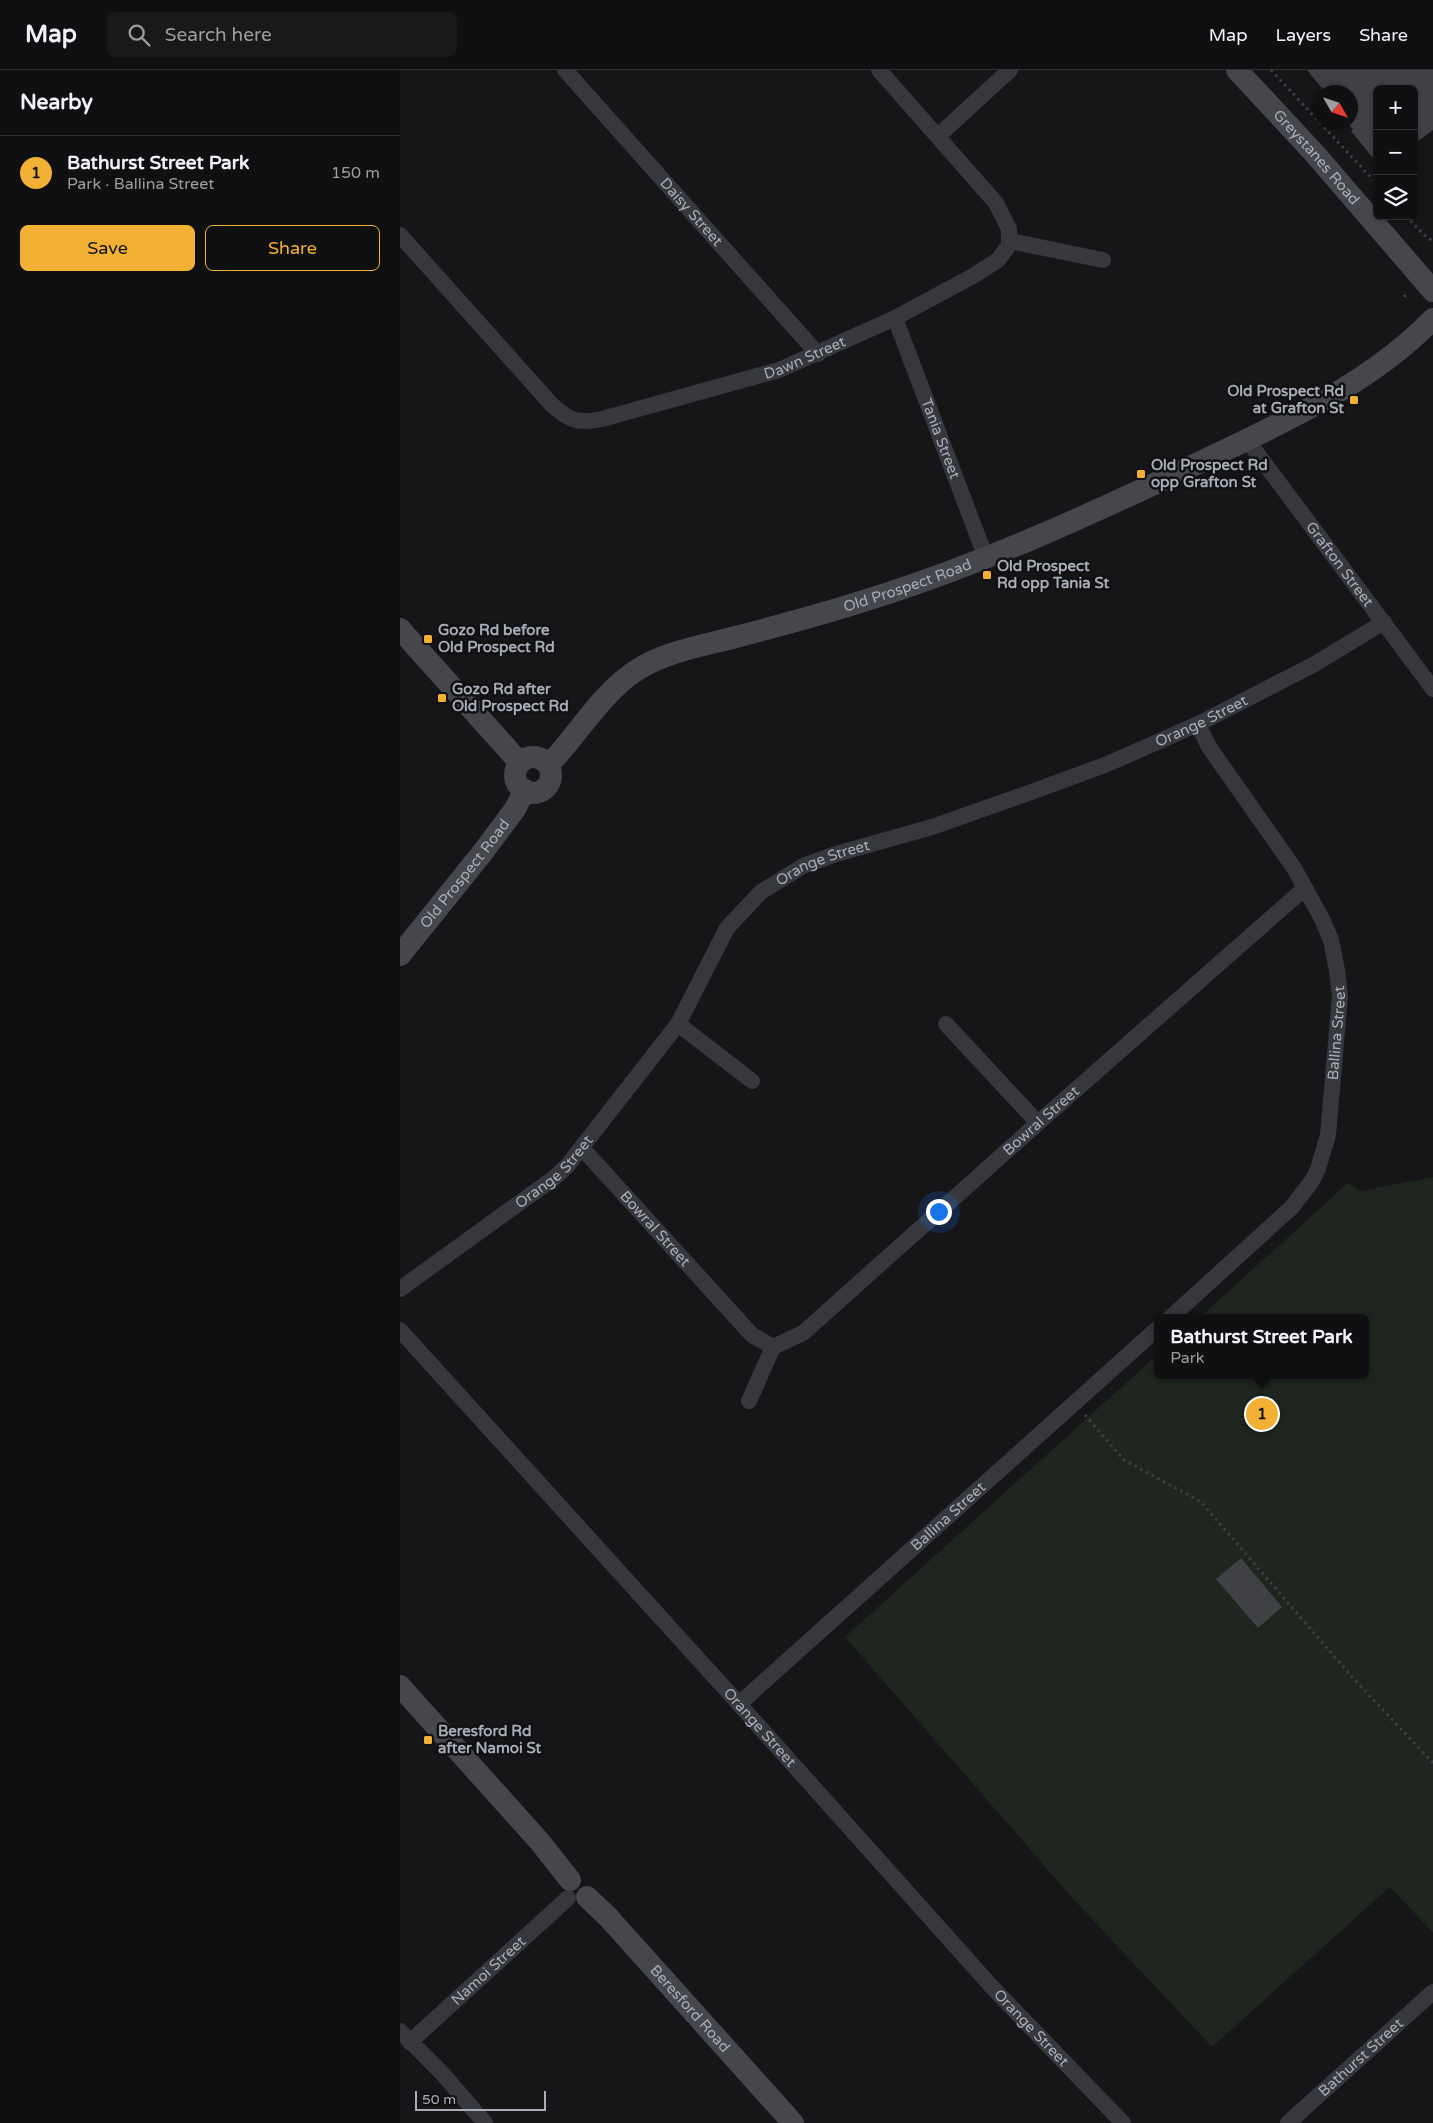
<!DOCTYPE html>
<meta charset="utf-8">
<style>
:root{--surface:#101012;--page:#19191b;--text:#f1f3f6;--muted:#9c9d9f;--line:#303032;--accent:#f2b134}
body{margin:0;font-family:"Varela Round",sans-serif;background:var(--page);color:var(--text)}
.controls{position:absolute;right:15px;top:15px;display:grid;overflow:hidden;border-radius:8px;box-shadow:0 1px 4px #0004}
.controls button{width:45px;height:45px;display:grid;place-items:center;padding:0;border:0;border-bottom:1px solid var(--line);background:var(--surface);color:var(--text);font:25px sans-serif}
.compass{position:absolute;left:913px;top:15px;width:45px;height:45px;border-radius:50%;background:var(--surface);box-shadow:0 1px 4px #0004;rotate:129deg}
.scale{position:absolute;left:15px;bottom:12px;width:131px;box-sizing:border-box;padding-left:5px;border:2px solid #a8adb8;border-top:0;font-size:14px;line-height:18px;white-space:nowrap;color:#a8adb8;-webkit-text-stroke:4px #111113;paint-order:stroke}
.you{position:absolute;left:538px;top:1141px;width:18px;height:18px;margin:-12px;border:4px solid #fff;border-radius:50%;background:#1a73e8;box-shadow:0 0 0 8px #1a73e833}
.badge{display:grid;place-items:center;width:32px;height:32px;border-radius:50%;background:var(--accent);color:#111;font-size:16px;font-weight:700}
.pin{position:absolute;translate:-50% -50%;border:2px solid #fff;box-shadow:0 1px 5px #0006}
.popup{position:absolute;left:754px;top:1244px;width:215px;height:65px;box-sizing:border-box;display:grid;place-content:center;border-radius:8px;background:var(--surface);filter:drop-shadow(0 1px 4px #0005);font-size:16px;white-space:nowrap;color:var(--muted)}
.popup b{font-size:19px;color:var(--text)}
.popup::after{content:'';position:absolute;left:50%;top:100%;margin-left:-10px;border:10px solid transparent;border-top-color:var(--surface)}
.list{margin:0;padding:0;list-style:none}
h2{display:flex;justify-content:space-between;align-items:center;height:65px;margin:0;padding:0 20px;font-size:21px}
h2 small{font-size:16px;font-weight:400;color:var(--muted)}
.list li{display:grid;grid-template-columns:32px 1fr auto;gap:15px;align-items:center;box-sizing:border-box;height:75px;padding:0 20px;border-top:1px solid var(--line)}
.list b{display:block;font-size:19px;white-space:nowrap}
.list p{margin:0;font-size:16px;white-space:nowrap;color:var(--muted)}
.list em{font-size:16px;font-style:normal;color:var(--muted)}
.actions{display:flex;gap:10px;padding:15px 20px}
.actions a{flex:1;padding:11px 0;border:1px solid var(--accent);border-radius:8px;text-align:center;font-size:18px;color:var(--accent)}
.actions .main{background:var(--accent);color:#111}
.icon{flex:none;width:28px;height:28px;fill:none;stroke:currentColor;stroke-width:2;stroke-linecap:round;stroke-linejoin:round}
.map{position:relative;flex:none;width:1033px;height:2053px;overflow:hidden}
header{display:flex;align-items:center;gap:30px;box-sizing:border-box;height:70px;padding:0 25px;background:var(--surface);border-bottom:1px solid var(--line)}
header strong{font-size:24px}
nav{display:flex;gap:28px;margin-inline-start:auto;font-size:18px}
.search{width:350px;height:45px;background:var(--page);display:flex;align-items:center;gap:12px;box-sizing:border-box;padding:0 18px;border-radius:8px;color:var(--muted);font-size:19px}
main{display:flex}
aside{flex:1;background:var(--surface)}
.map>svg:first-child{display:block}
.green{fill:#1e261f}
.building{fill:#404145}
.lines{fill:none;stroke-linecap:round;stroke-linejoin:round}
.path{stroke:#3d3f44;stroke-width:3;stroke-dasharray:2.5 4;stroke-linecap:butt}
.street{stroke:#37383d;stroke-width:16}
.secondary{stroke:#45474d;stroke-width:22}
.poi-dot{fill:#f2b134;stroke:#111113;stroke-width:2}
.labels{text-anchor:middle;dominant-baseline:central;stroke-width:5;stroke-linejoin:round;paint-order:stroke}
.street-label{font-size:15px;fill:#a8adb8;stroke:#111113}
.poi-label{font-size:15px;font-weight:bold;fill:#a8adb8;stroke:#111113;text-anchor:start}
</style>
<header>
<strong>Map</strong>
<div class="search"><svg class="icon" aria-label="search" viewBox="0 0 24 24"><circle cx="10" cy="10" r="6"/><path d="M15 15l6 6"/></svg>Search here</div>
<nav><a>Map</a><a>Layers</a><a>Share</a></nav>
</header>
<main>
<aside>
<h2>Nearby<small></small></h2>
<ul class="list">
<li><span class="badge">1</span><div><b>Bathurst Street Park</b><p>Park · Ballina Street</p></div><em>150 m</em></li>
</ul>
<div class="actions"><a class="main">Save</a><a>Share</a></div>
</aside>
<div class="map">
<svg width="1033" height="2053" viewBox="0 0 1033 2053">
<rect width="100%" height="100%" fill="#161618"/>
<path class="green" d="M1033 1107V1863L990 1817 812 1977 675 1831 445 1567 758 1284V1305H966V1248H799L948 1113 961 1121Z"/>
<g class="building">
<path d="M907 0H1033V60L1014 74V19H977V93L951 61 953 59 950 56V22H925Z"/>
<path d="M841 1488 882 1537 858 1558 816 1509Z"/>
</g>
<g class="lines">
<g class="path">
<path d="M871 0 977 114"/>
<path d="M1006 146 1024 165 1033 171"/>
<path d="M1004 227 1008 222"/>
<path d="M685 1345 724 1390 801 1432 952 1607 1033 1693"/>
</g>
<g class="street">
<path id="s1" d="M165 0 418 284"/>
<path d="M538 66 610 0"/>
<path id="s2" d="M0 165 152 335C170 351 178 354 202 349L379 300 495 248 573 206 598 190 609 175V159L596 133 479 0"/>
<path d="M610 171 703 190"/>
<path id="s3" d="M495 248 586 488"/>
<path id="s4" d="M847 370 1033 619"/>
<path d="M278 954 352 1011"/>
<path d="M546 954 638 1053"/>
<path id="s5" d="M182 1078 352 1265 373 1277 403 1263 638 1053 905 818"/>
<path id="s6" d="M0 1219 154 1108 167 1096 278 954 327 858 361 822 403 796 436 784 532 757 623 725 705 695 798 654 913 595 984 552"/>
<path id="s7" d="M770 1248 892 1137 912 1111 918 1099 928 1065 940 926 937 900 931 870 922 849 894 798 809 677 798 654"/>
<path id="s8" d="M0 1260 339 1634 592 1917 723 2053"/>
<path d="M349 1331 373 1277"/>
<path id="s9" d="M339 1634 758 1258"/>
<path d="M0 1961 42 2003 85 2053"/>
<path id="s10" d="M10 1972 168 1828"/>
<path id="s11" d="M888 2053 1033 1922"/>
</g>
<g class="secondary">
<path id="s12" d="M837 0 915 84 1033 221"/>
<path d="M0 559 120 693"/>
<circle cx="133" cy="705" r="18"/>
<path id="s13" d="M147 693 156 687C182 658 204 621 237 600 265 582 301 576 332 568 374 557 416 546 457 533 579 496 694 443 809 388 888 350 971 313 1033 249"/>
<path id="s14" d="M0 885 83 782 115 739 125 720"/>
<path d="M0 1616 140 1772 170 1810"/>
<path id="s15" d="M187 1827 208 1847 393 2053"/>
</g>
</g>
<g class="poi-dot">
<rect x="949" y="325" width="10" height="10" rx="2.5"/>
<rect x="736" y="399" width="10" height="10" rx="2.5"/>
<rect x="582" y="500" width="10" height="10" rx="2.5"/>
<rect x="23" y="564" width="10" height="10" rx="2.5"/>
<rect x="37" y="623" width="10" height="10" rx="2.5"/>
<rect x="23" y="1665" width="10" height="10" rx="2.5"/>
</g>
<g class="labels">
<g class="street-label">
<text stroke="none"><textPath href="#s12" startOffset="118">Greystanes Road</textPath></text>
<text stroke="none"><textPath href="#s1" startOffset="190">Daisy Street</textPath></text>
<text stroke="none"><textPath href="#s2" startOffset="495">Dawn Street</textPath></text>
<text stroke="none"><textPath href="#s3" startOffset="129">Tania Street</textPath></text>
<text stroke="none"><textPath href="#s4" startOffset="155">Grafton Street</textPath></text>
<text stroke="none"><textPath href="#s13" startOffset="414">Old Prospect Road</textPath></text>
<text stroke="none"><textPath href="#s6" startOffset="1019">Orange Street</textPath></text>
<text stroke="none"><textPath href="#s6" startOffset="614">Orange Street</textPath></text>
<text stroke="none"><textPath href="#s14" startOffset="104">Old Prospect Road</textPath></text>
<text stroke="none"><textPath href="#s7" startOffset="349">Ballina Street</textPath></text>
<text stroke="none"><textPath href="#s5" startOffset="629">Bowral Street</textPath></text>
<text stroke="none"><textPath href="#s6" startOffset="194">Orange Street</textPath></text>
<text stroke="none"><textPath href="#s5" startOffset="109">Bowral Street</textPath></text>
<text stroke="none"><textPath href="#s9" startOffset="281">Ballina Street</textPath></text>
<text stroke="none"><textPath href="#s8" startOffset="536">Orange Street</textPath></text>
<text stroke="none"><textPath href="#s10" startOffset="106">Namoi Street</textPath></text>
<text stroke="none"><textPath href="#s15" startOffset="152">Beresford Road</textPath></text>
<text stroke="none"><textPath href="#s8" startOffset="941">Orange Street</textPath></text>
<text stroke="none"><textPath href="#s11" startOffset="98">Bathurst Street</textPath></text>
</g>
<g class="poi-label">
<text x="944" y="321" text-anchor="end">Old Prospect Rd<tspan x="944" dy="17">at Grafton St</tspan></text>
<text x="751" y="395">Old Prospect Rd<tspan x="751" dy="17">opp Grafton St</tspan></text>
<text x="597" y="496">Old Prospect<tspan x="597" dy="17">Rd opp Tania St</tspan></text>
<text x="38" y="560">Gozo Rd before<tspan x="38" dy="17">Old Prospect Rd</tspan></text>
<text x="52" y="619">Gozo Rd after<tspan x="52" dy="17">Old Prospect Rd</tspan></text>
<text x="38" y="1661">Beresford Rd<tspan x="38" dy="17">after Namoi St</tspan></text>
</g>
</g>
</svg>
<div class="controls">
<button>+</button>
<button>−</button>
<button><svg class="icon" aria-label="layers" viewBox="0 0 24 24"><path d="M12 4l9 5-9 5-9-5zM3 14l9 5 9-5"/></svg></button>
</div>
<svg class="compass" viewBox="-18 -18 36 36"><path d="M0-13l5 13h-10z" fill="#e53935"/><path d="M0 13l5-13h-10z" fill="#9c9d9f"/></svg>
<div class="scale">50 m</div>
<div class="you"></div>
<div class="pin badge" style="left:862px;top:1344px">1</div>
<div class="popup"><b>Bathurst Street Park</b>Park</div>
</div>
</main>
